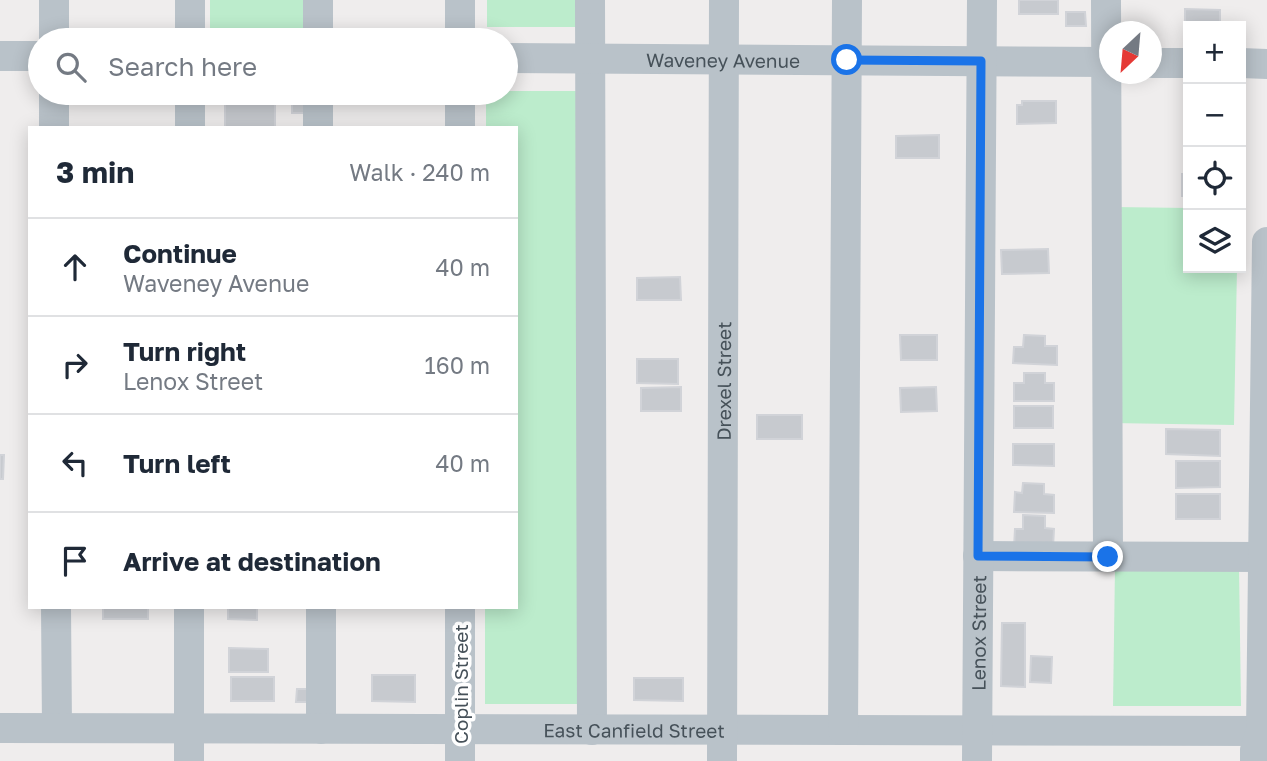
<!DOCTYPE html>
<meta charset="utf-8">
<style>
:root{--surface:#fff;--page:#f2f2f3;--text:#1f2937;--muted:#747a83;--line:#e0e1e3}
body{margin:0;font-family:"Golos Text",sans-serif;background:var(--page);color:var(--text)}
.controls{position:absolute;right:21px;top:21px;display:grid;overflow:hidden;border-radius:0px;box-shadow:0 4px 18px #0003}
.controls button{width:63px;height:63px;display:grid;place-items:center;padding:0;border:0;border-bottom:2px solid var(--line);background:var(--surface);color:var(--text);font:35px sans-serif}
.compass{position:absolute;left:1099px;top:21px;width:63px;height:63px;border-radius:50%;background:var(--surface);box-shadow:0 4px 18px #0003;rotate:206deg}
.stop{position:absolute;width:21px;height:21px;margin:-16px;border:5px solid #1a73e8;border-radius:50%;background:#fff}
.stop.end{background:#1a73e8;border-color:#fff;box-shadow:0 2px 7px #0008}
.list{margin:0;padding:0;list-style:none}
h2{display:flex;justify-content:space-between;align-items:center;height:91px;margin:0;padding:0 28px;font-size:30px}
h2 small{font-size:23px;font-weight:400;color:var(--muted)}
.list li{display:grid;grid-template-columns:46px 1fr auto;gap:21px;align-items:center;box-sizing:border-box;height:98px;padding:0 28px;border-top:2px solid var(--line)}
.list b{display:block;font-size:26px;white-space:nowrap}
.list p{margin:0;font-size:23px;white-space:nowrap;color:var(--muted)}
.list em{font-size:23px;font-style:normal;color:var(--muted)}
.icon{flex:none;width:38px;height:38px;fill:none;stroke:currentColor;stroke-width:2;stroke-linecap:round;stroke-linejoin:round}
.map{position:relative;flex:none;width:1267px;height:761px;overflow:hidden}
.search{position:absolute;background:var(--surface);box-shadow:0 4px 18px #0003;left:28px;top:28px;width:490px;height:77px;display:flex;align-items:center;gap:18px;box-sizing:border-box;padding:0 24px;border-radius:38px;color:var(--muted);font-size:26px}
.panel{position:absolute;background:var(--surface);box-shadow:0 4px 18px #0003;left:28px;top:126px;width:490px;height:483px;border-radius:0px}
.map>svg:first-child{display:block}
.green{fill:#bceccc}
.building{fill:#c7cacf;stroke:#d1d3d8;stroke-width:2}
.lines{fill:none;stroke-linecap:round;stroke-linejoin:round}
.minor{stroke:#b9c2c9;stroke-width:30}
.route{stroke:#1a73e8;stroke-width:9}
.labels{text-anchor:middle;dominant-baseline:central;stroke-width:7;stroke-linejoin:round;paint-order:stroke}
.street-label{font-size:19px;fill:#465159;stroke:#fff}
</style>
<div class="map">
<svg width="1267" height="761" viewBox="0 0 1267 761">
<rect width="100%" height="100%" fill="#efeded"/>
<g class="green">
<path d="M210 0H305V29L210 28Z"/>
<rect x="487" y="0" width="93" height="27"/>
<path d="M506 91H583V704H485V607H516V128H486V93H506Z"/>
<path d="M1114 207 1188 208V268H1237L1234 425 1111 423Z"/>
<path d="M1115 567H1239L1241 706H1113Z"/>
</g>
<g class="building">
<rect x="1019" y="0" width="39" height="14"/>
<path d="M1185 9 1220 10V26H1188V32H1185Z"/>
<path d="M1066 12H1085L1086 26H1066Z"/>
<rect x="292" y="93" width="20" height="20"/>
<path d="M1022 101H1056V123L1017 124V105H1022Z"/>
<rect x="225" y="103" width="50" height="25"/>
<path d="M939 135V158H896V136Z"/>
<rect x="1182" y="174" width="6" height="22"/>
<path d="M1048 249 1049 273 1002 274 1001 250Z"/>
<path d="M680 277 681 300H637V278Z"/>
<path d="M900 335H937V360H901Z"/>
<path d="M1024 335 1045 336V346H1057V365L1013 363 1014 347H1023Z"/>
<path d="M637 359H678V384L637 383Z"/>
<path d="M1024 373H1045V383H1054V401H1014V383H1024Z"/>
<path d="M681 387V411H641V388Z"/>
<path d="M936 387 937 411 901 412 900 388Z"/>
<rect x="1014" y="406" width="39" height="22"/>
<rect x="757" y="415" width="45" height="24"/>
<path d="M1166 429 1220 430V456L1166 454Z"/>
<path d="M1013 444H1054V466L1013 465Z"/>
<path d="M0 455H4L3 479H0Z"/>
<path d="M1176 461H1220V487L1176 488Z"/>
<path d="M1023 483 1044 484V494L1054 495V513L1014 512 1015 492 1022 493Z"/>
<rect x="1176" y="494" width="44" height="25"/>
<path d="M1023 515 1045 516V528L1054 529 1053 548 1014 547 1015 529H1023Z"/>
<rect x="103" y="607" width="45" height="12"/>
<path d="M228 607H257V620L228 619Z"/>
<path d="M1002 623H1025V687L1001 686Z"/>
<path d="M229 648 268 649V672H229Z"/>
<path d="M1031 656 1052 657 1051 683 1030 682Z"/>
<path d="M372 675H415V702L372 701Z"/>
<rect x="231" y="677" width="43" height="24"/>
<path d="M634 678H683V701L634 700Z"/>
<path d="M297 689H313V702H296Z"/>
</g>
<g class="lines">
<g class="minor">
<path d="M54 0V40"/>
<path d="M460 0V40"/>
<path d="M590 0 592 730"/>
<path d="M1106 0 1108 557"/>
<path d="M190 40V0"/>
<path d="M318 40V0"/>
<path d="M0 56H40"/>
<path id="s1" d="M506 58 1110 62"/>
<path d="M1152 63H1188"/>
<path d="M1241 63 1267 64"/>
<path d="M54 93V128"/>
<path d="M318 93V128"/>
<path d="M190 128V93"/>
<path d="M460 128V93"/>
<path d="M978 556 1267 557"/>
<path d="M56 607 57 728"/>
<path d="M321 607V729"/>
<path id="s2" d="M0 728 1267 731"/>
<path d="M843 730 847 0"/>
<path d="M189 761V607"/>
<path d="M460 761V607"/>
<path id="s3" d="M722 761 724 0"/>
<path id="s4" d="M977 761 982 0"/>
<path d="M1255 761V750L1261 731 1267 242"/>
</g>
</g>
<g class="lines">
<path class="route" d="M847 60 981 61 978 556 1108 557"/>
</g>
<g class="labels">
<g class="street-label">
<text stroke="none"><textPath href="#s1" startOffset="217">Waveney Avenue</textPath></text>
<text stroke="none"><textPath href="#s3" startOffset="380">Drexel Street</textPath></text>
<text stroke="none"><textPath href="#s4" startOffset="128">Lenox Street</textPath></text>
<text transform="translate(460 684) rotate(-90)">Coplin Street</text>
<text stroke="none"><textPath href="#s2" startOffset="634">East Canfield Street</textPath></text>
</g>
</g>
</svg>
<div class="controls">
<button>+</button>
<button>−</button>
<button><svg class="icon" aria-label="locate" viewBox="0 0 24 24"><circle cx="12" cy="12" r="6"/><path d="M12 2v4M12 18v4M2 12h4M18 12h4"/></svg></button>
<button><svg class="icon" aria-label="layers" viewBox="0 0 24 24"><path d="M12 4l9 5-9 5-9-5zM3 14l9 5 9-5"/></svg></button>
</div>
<svg class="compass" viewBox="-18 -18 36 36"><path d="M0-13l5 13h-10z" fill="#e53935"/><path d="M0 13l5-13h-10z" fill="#747a83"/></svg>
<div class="stop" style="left:847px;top:60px"></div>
<div class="stop end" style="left:1108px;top:557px"></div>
<div class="search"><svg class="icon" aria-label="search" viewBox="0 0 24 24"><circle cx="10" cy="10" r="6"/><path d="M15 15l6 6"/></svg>Search here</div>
<section class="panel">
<h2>3 min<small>Walk · 240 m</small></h2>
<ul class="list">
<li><svg class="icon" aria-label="ahead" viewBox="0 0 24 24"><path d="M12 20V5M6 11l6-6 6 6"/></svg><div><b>Continue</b><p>Waveney Avenue</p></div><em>40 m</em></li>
<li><svg class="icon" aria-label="right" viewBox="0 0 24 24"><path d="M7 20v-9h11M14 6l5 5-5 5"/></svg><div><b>Turn right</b><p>Lenox Street</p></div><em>160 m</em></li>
<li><svg class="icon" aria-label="left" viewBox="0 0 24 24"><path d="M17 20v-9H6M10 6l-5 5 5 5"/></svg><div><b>Turn left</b></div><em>40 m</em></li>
<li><svg class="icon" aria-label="arrive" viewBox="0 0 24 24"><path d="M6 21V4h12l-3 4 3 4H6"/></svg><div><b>Arrive at destination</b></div></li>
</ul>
</section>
</div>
